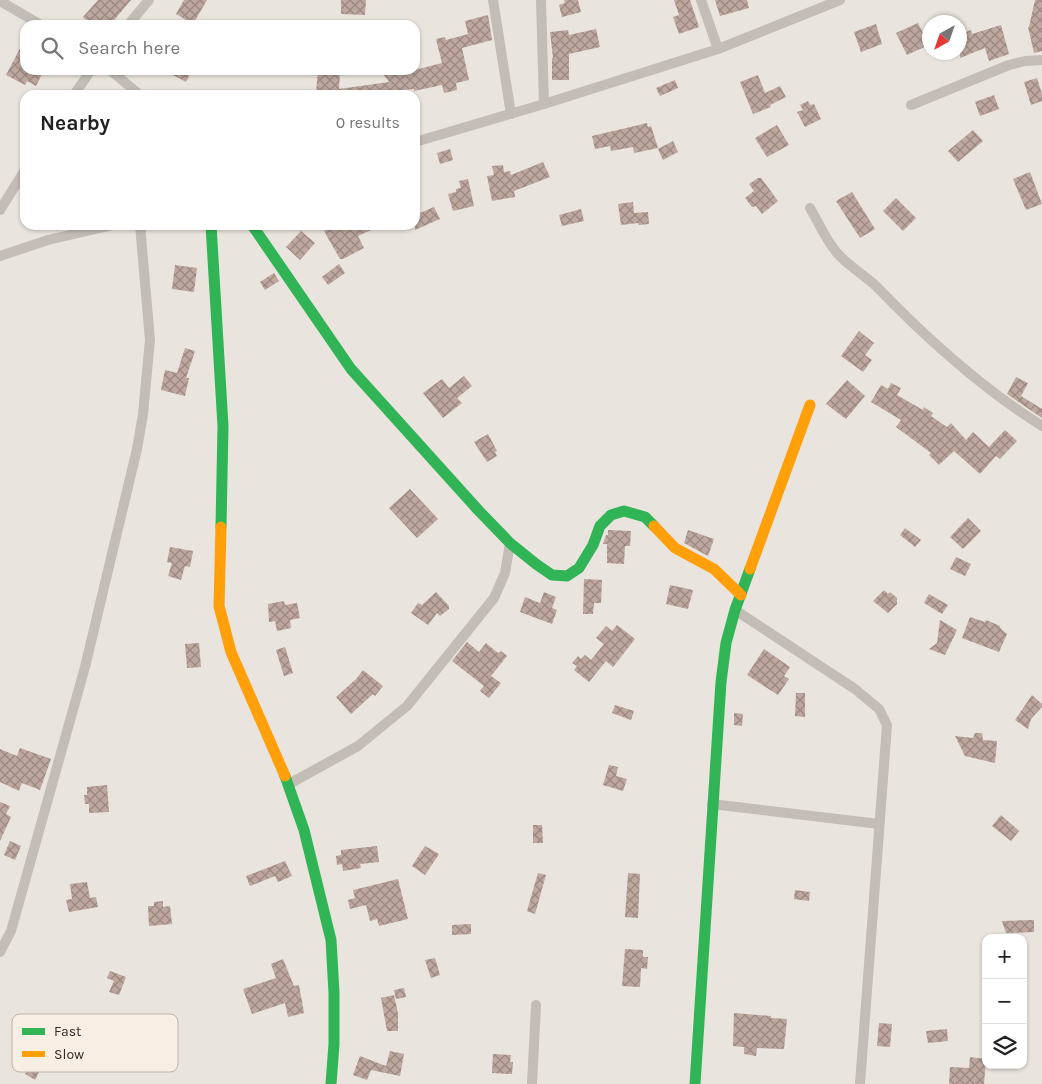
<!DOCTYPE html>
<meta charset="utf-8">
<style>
:root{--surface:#fff;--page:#f2f2f2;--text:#222;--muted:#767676;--line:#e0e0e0}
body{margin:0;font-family:Karla,sans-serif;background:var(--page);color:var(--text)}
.controls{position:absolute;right:15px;bottom:15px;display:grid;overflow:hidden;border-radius:10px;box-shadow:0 1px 4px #0004}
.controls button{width:45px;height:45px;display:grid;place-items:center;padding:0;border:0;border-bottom:1px solid var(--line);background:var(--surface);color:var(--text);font:25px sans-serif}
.compass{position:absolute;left:922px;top:15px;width:45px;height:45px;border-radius:50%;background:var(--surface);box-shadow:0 1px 4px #0004;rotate:220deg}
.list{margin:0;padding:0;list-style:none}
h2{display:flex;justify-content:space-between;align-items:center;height:65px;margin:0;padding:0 20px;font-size:21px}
h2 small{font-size:16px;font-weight:400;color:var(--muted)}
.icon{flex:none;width:28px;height:28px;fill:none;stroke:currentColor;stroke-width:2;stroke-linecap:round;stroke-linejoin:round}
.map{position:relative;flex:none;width:1042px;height:1084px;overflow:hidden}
.search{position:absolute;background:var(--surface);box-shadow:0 1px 4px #0004;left:20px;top:20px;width:400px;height:55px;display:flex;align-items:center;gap:12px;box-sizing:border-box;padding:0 18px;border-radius:15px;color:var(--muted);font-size:19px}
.panel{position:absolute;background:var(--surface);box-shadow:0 1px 4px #0004;left:20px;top:90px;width:400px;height:140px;border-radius:15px}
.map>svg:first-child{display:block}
.building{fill:url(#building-cross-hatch)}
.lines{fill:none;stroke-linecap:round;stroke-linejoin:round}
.street{stroke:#c3bcb7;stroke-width:10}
.fast{stroke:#30b455;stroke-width:11}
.slow{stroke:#ff9f0a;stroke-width:11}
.key{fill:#f8eee3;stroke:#bdb3aa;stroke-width:1}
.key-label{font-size:14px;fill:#332926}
</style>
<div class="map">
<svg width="1042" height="1084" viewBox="0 0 1042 1084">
<defs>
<pattern id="building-cross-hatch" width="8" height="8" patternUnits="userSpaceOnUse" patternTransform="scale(1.25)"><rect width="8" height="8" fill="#bda79f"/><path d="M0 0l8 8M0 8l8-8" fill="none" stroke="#9a8881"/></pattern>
</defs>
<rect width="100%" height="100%" fill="#eae4de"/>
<g class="building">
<path d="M98 0H131L110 25H92L83 17Z"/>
<path d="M184 0H207L193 24 176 14Z"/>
<path d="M341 0H366L365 15 341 14Z"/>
<path d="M564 0H578L581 12 562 17 559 5 565 3Z"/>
<path d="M674 0H690L699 27 679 34 673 17 679 15Z"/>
<path d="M715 0H747L749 8 720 16Z"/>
<path d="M1035 0H1042V51L1034 53 1028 27H1029Z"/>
<path d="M488 15 492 40 462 48 469 80 456 83 457 90 444 93 442 85 414 91V89L372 93V95H322V93H316L318 70 340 71 339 89 389 82 380 70H415L442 63 436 39 445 37 446 40 468 34 465 21Z"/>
<path d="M918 23 929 45 907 55 896 33Z"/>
<path d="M876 24 882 44 861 52 854 32Z"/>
<path d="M1001 25 1009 54 989 61 985 48 960 58V34L971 30 972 34Z"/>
<path d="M596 29 600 47 569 54V80H552V58H553L550 32 568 30 569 35Z"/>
<path d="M25 39V70H44L36 86 27 81 25 85 6 75Z"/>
<path d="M164 70H192L186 82Z"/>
<path d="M758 75 765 93 780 86 786 97 770 105 771 107 753 114 740 82Z"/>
<path d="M1037 78 1042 94V101L1031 105 1024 82Z"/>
<path d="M675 80 678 88 660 96 656 88Z"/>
<path d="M994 95 999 109 980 116 975 102Z"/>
<path d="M808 101 810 105 814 104 821 119 805 127 797 112 803 110 800 105Z"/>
<path d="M647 123 648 127 651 126 658 148 634 153 633 147 611 151 610 146 595 149 592 136Z"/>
<path d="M777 125 789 145 767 157 755 138Z"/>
<path d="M973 130 983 141 958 162 948 151Z"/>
<path d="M673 141 678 152 663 160 658 149Z"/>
<path d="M450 149 453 160 440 164 437 153Z"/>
<path d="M543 162 550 177 514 191 515 197 492 201 487 176 494 175 492 166 503 165 504 172 510 171 511 175Z"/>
<path d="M1030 172 1042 204 1026 210 1013 179Z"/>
<path d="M758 178H761L778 201 762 214 756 206 752 207 745 198 754 191 749 184Z"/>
<path d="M468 179 474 206 453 211 448 194 456 192V189L461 188 459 181Z"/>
<path d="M852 192 875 229 860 238 836 201Z"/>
<path d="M896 198 916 218 903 231 883 211Z"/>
<path d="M633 202 634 213 648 212 649 224 639 225 638 223 621 225 618 204Z"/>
<path d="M434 207 440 219 415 230V215Z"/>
<path d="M581 209 584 221 562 226 559 215Z"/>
<path d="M334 225H382L358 236 364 248 343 259H340L324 231Z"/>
<path d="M301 231 315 243 300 260 286 247Z"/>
<path d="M339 264 345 273 328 285 322 277Z"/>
<path d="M175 265 197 268 194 292 172 289Z"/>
<path d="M274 273 279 281 265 290 260 282Z"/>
<path d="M859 331 874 343 865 355 872 360 863 372 841 356Z"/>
<path d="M185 348 195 351 186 378H189L185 396 161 390 165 370 177 373Z"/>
<path d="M464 376 472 386 457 398 462 403 443 418 423 393 442 379 449 388Z"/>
<path d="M1016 377 1028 383 1021 396 1042 409V418L1007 394Z"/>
<path d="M847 380 865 396 846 419 826 404Z"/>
<path d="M891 383 901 388 897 395 923 410 924 407 933 413 931 416 947 427 951 423 966 440 973 432 989 447 1005 430 1017 441 1000 459 996 456 980 474 954 451 939 465 929 455 931 453 896 427 901 420 871 402 881 385 888 389Z"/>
<path d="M488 434 497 451 495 452 497 456 487 462 474 442Z"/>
<path d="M410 489 438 519 417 538 389 508Z"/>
<path d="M968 518 981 531 963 549 950 537Z"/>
<path d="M905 528 921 540 915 547 900 535Z"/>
<path d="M608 530 631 531 630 546H625L624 564 607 563V544H603L606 535H608Z"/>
<path d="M688 530 714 539 708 556 684 543Z"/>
<path d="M170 547 193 551 190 567 185 566 181 580 168 576 172 563 167 562Z"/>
<path d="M956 557 971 564 965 576 950 569Z"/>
<path d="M584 579 602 580 601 603H594L593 614H583Z"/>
<path d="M670 585 693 590 688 609 666 604Z"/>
<path d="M884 590 888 594 890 592 897 598V604L888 613 873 601Z"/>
<path d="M436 592 449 606V609L440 616 437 613 428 625 411 613 418 603 422 605Z"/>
<path d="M544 592 556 597 552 608 557 610 552 624 520 612 525 597 540 603Z"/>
<path d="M929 594 948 605 942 614 924 603Z"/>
<path d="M284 601 285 605 297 603 300 618 290 620 291 628 277 631 275 621 269 622 268 604Z"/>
<path d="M970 617 985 622 986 620 1000 626V628L1007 634 999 652 962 638Z"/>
<path d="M940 620 957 630 945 655 929 649 937 643Z"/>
<path d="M617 625 635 639 613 667 606 661 589 682 574 670 577 666 572 663 578 656 581 659 585 655 591 660 604 644 596 638 606 626 612 631Z"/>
<path d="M467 642 479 652 486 643 498 653 501 651 507 656 491 676 501 683 489 698 480 691 484 686 452 661Z"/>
<path d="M199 643 201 667 187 668 185 644Z"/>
<path d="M285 647 293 673 284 676 276 650Z"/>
<path d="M764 649 790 667 784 676 789 679 778 695 747 675Z"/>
<path d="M363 670 383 686 375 696 373 694 351 714 336 697 356 679Z"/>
<path d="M796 693H805V717L795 716Z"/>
<path d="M1032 695 1042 704V707L1031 719 1028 729 1015 720Z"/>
<path d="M615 705 634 711 631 720 612 713Z"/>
<path d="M734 713 743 714 742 726 734 725Z"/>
<path d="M975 733H982L983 740 997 741 995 763 965 756 955 736 973 738Z"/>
<path d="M20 748 51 759 40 790 22 783 19 791 0 782V749L17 756Z"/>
<path d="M609 765 618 767 616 776 627 779 623 791 603 785Z"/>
<path d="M107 785 109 812 89 813V804H85L84 795H87V787Z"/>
<path d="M0 802 10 806 6 814 11 817 0 841Z"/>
<path d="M1001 815 1019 831 1011 841 992 826Z"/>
<path d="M533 825H542L543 843H533Z"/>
<path d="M10 841 21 846 15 860 4 855Z"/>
<path d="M377 846 379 862 360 864 361 868 343 871 342 864 337 865 336 856 341 855V850Z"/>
<path d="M425 846 439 854 425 875 412 866Z"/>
<path d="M285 861 292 876 278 882 275 876 250 886 246 876Z"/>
<path d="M538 873 546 875 535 914 527 911Z"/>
<path d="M628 873 640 874 638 918 625 917Z"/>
<path d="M398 879 408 919 379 926 377 919 370 921 366 905 350 909 348 900 355 898 353 890Z"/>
<path d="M87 882 90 898 96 897 98 907 69 912 66 900 72 899 70 884Z"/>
<path d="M795 890 810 892 809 901 794 899Z"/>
<path d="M163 901V907L170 906 172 924 149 926 148 906H154V902Z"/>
<path d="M1034 920V932L1006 933 1002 921Z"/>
<path d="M471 924V934L452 935V925Z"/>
<path d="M625 949 643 950V957H648L647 969 641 968 640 987 622 986Z"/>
<path d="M435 958 440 975 431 978 425 960Z"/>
<path d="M283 959 294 986 299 985 304 1013 288 1017 285 1003 252 1014 243 989 276 978 271 964Z"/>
<path d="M110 971 126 977 119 995 109 992 114 981 107 978Z"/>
<path d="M404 988 406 997 396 999 394 990Z"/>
<path d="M394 995 398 1013V1031H387L381 998Z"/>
<path d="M734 1013 771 1016V1018L787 1019 784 1049 757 1048 756 1056 744 1054V1047L733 1046Z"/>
<path d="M879 1023 892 1024 890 1047 877 1046Z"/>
<path d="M947 1029 948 1041 928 1043 926 1031Z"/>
<path d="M390 1051 404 1054 400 1076 371 1070 367 1080 353 1075 360 1056 386 1066Z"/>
<path d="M493 1054 511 1055 510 1062H513L512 1074 492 1073Z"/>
<path d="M970 1057 986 1059 984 1084H949L950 1067 969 1068Z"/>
<path d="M34 1058 44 1063 35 1080 25 1074Z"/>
</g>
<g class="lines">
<g class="street">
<path d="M493 0 511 114"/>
<path d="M541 0 544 104"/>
<path d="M701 0 718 49"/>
<path d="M0 1 41 25"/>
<path d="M128 25 149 0"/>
<path d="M110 70 140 95"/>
<path d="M74 95 91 70"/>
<path d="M911 105 1009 65 1025 61 1042 60"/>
<path d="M415 142 544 104 718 49 840 0"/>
<path d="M810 208C819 223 826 241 838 254 849 266 864 275 876 286 927 339 980 387 1042 426"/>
<path d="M0 210 25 170"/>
<path d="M0 256 48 240 113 225"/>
<path d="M735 610 855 689 879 709 887 725 860 1084"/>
<path d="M289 784 358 746 407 706 494 598 505 573 510 543"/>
<path d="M712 804 879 824"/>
<path d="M0 952 11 931 85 667 137 449 143 414 150 340 140 225"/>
<path d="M532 1084 536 1005"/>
</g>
<g class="fast">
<path d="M211 225 223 426 221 527"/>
<path d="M252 225 351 369 479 511 510 543 536 564 552 575 567 576 579 568 593 545 600 526 611 515 624 511 645 517 654 526"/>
<path d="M285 776 304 830 331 940 334 993V1044L331 1084"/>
<path d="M695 1084 721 682 726 643 735 610 750 569"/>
</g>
<g class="slow">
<path d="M654 526 675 548 714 569 741 595"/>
<path d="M221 527 219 606 231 652 285 776"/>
<path d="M750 569 810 405"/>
</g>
</g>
<rect x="12" y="1014" width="166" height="58" rx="8" class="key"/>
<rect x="22" y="1028" width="23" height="7" fill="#30b455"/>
<rect x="22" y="1051" width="23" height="6" fill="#ff9f0a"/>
<g class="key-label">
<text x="54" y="1036">Fast</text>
<text x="54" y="1059">Slow</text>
</g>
</svg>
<div class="controls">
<button>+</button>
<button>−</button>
<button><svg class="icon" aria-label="layers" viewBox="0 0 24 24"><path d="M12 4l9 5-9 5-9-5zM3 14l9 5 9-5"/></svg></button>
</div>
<svg class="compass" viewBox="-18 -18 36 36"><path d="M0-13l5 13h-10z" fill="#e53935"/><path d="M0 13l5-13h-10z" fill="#767676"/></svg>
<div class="search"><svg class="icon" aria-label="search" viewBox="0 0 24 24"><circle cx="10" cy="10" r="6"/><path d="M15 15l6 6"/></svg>Search here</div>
<section class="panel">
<h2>Nearby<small>0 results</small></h2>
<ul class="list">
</ul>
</section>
</div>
